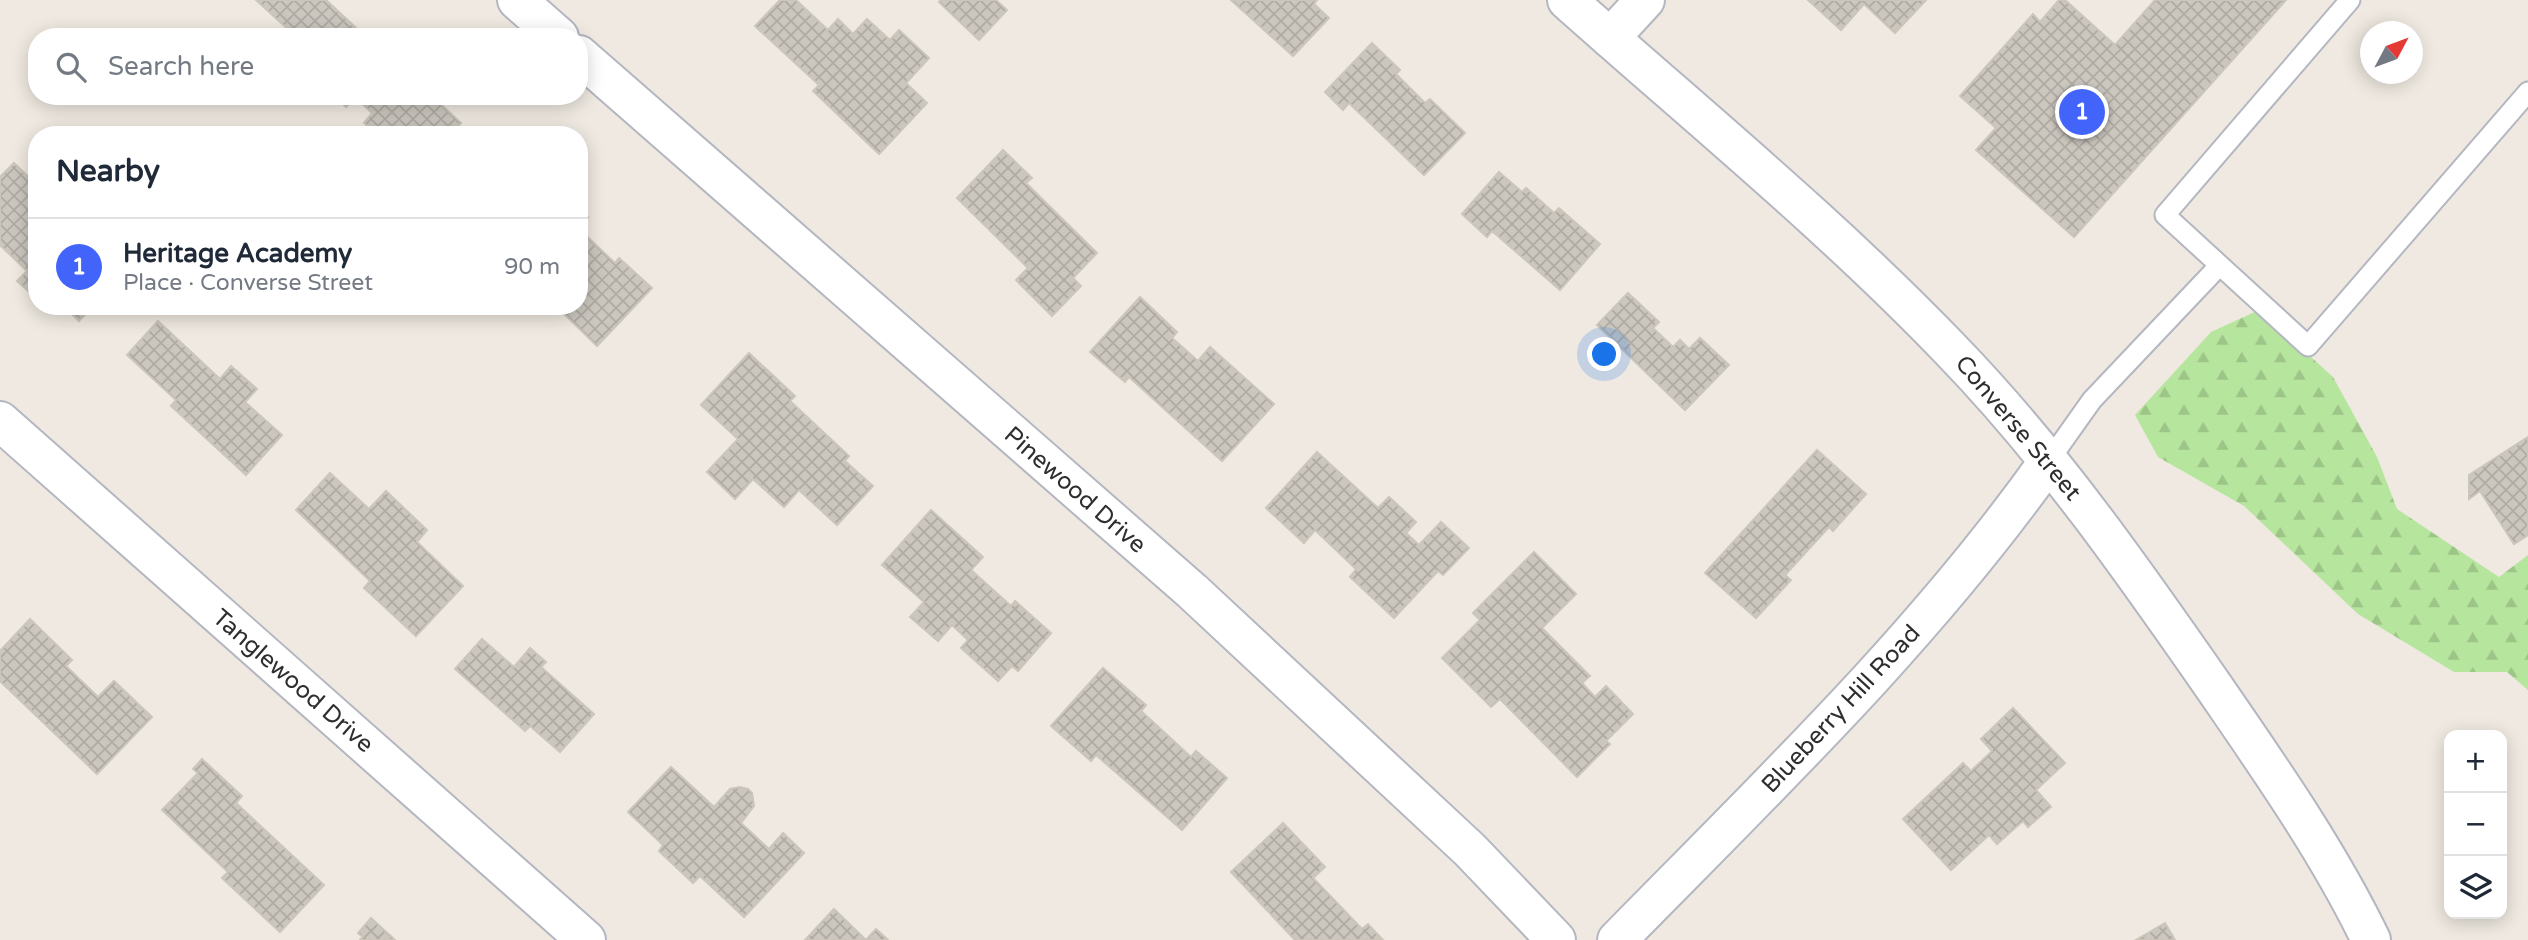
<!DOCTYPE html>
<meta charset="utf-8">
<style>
:root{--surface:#fff;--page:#f6f6f7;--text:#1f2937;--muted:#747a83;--line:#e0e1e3;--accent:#4264fb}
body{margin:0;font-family:"Varela Round",sans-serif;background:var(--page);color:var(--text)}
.controls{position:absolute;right:21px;bottom:21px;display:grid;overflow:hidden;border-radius:14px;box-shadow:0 4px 18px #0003}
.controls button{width:63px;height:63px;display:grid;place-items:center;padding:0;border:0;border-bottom:2px solid var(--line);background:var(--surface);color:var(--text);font:35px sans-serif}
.compass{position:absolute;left:2360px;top:21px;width:63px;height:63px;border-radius:50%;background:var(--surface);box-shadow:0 4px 18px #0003;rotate:49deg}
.you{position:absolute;left:1605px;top:355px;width:24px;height:24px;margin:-18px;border:5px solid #fff;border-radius:50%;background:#1a73e8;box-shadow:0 0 0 10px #1a73e833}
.badge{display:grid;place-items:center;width:46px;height:46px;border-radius:50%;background:var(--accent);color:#fff;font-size:23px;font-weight:700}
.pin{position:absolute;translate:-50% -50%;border:4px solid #fff;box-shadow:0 2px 7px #0006}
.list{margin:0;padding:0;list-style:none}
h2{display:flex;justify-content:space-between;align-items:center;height:91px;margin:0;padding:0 28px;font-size:30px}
h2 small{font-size:23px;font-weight:400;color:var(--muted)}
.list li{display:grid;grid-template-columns:46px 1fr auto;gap:21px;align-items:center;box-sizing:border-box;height:98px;padding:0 28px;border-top:2px solid var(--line)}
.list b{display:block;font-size:26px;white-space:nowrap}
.list p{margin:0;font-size:23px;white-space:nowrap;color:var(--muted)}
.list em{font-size:23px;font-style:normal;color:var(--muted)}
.icon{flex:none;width:38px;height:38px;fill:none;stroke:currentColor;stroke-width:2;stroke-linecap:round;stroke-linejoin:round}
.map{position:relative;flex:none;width:2528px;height:940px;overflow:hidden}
.search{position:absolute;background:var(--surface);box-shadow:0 4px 18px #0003;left:28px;top:28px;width:560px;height:77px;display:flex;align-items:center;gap:18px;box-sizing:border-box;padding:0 24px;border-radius:28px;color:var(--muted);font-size:26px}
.panel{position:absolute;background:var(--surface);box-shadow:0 4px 18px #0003;left:28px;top:126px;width:560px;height:189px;border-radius:28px}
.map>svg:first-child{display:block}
.forest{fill:url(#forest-firs)}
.building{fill:url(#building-cross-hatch);stroke:#cbc5ba;stroke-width:2}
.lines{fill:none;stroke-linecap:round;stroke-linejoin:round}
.service-casing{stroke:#b4b7c1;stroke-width:23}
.minor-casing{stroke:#b4b7c1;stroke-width:42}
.secondary-casing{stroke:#b4b7c1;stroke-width:42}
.service{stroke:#fff;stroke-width:19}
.minor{stroke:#fff;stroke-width:38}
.secondary{stroke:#fff;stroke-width:38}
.labels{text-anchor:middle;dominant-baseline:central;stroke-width:7;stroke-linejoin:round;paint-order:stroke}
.street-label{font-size:24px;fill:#2e2e2e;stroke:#fff}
</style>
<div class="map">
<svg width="2528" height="940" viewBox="0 0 2528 940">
<defs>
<pattern id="forest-firs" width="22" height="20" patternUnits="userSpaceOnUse" patternTransform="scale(1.75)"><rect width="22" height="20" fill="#b6e59e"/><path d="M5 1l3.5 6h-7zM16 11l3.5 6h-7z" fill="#9dc588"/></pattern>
<pattern id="building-cross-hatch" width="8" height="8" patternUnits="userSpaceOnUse" patternTransform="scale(1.75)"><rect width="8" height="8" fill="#cbc7bf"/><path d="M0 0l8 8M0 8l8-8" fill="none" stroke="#afaba4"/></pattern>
</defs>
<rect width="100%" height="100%" fill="#efe9e1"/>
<path class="forest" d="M2259 310 2333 377 2377 457 2397 509 2499 577 2528 555V690L2507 672H2454L2358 614 2244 506 2158 457 2135 415 2211 332Z"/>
<g class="building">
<path d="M256 0H326L366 37H285L290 31Z"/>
<path d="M780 0H796L828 30 838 19 853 34 867 19 890 40 899 30 929 58 906 83 927 103 879 154 813 91 819 85 755 26Z"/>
<path d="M941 0H996L1007 10 979 40 939 2Z"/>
<path d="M1231 0H1317L1314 4 1329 18 1293 56Z"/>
<path d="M1808 0H1926L1895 33 1864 4 1841 30Z"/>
<path d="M2059 0H2065L2115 45 2155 0H2286L2074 237 1976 150 1996 128 1960 96 2033 14 2040 22Z"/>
<path d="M1372 43 1400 70 1396 74 1425 103 1430 99 1465 133 1424 175 1349 103 1343 110 1325 92Z"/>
<path d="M335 96H432L461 123 449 135H413L406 128 400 135H377L364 123 372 113 355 97 346 107Z"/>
<path d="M1003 150 1032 178 1026 183 1097 253 1073 278 1081 286 1052 316 1016 280 1028 268 957 198Z"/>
<path d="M14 163 37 185V299L17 281 27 271 0 245V177Z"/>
<path d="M1499 172 1522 192 1526 188 1554 213 1559 208 1600 244 1560 290 1492 231 1487 237 1462 214Z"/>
<path d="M579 208 588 217 579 226Z"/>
<path d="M579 229 615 263 619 258 652 288 597 346 556 306H579Z"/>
<path d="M1628 293 1659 322 1653 328 1673 347 1680 340 1689 349 1700 338 1729 365 1685 410 1597 325Z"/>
<path d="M1140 297 1177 332 1172 338 1198 361 1210 347 1274 404 1222 461 1129 377 1125 382 1090 352Z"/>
<path d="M64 306H93L79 321Z"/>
<path d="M158 321 220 379 231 366 257 389 245 402 282 435 246 475 171 406 176 400 127 355Z"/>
<path d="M749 353 795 396 790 401 849 456 845 461 873 486 837 525 799 490 784 507 753 479 735 499 707 472 738 439 701 405Z"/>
<path d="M2528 437V535L2514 544 2480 491 2469 499V475Z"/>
<path d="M1817 450 1866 494 1833 531 1829 527 1785 575 1791 580 1756 618 1705 573Z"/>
<path d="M1317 452 1378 508 1389 497 1416 522 1406 533 1419 545 1441 522 1469 548 1443 575 1438 571 1394 618 1350 577 1356 569 1315 530 1304 543 1266 508Z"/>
<path d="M330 473 369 509 386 491 427 530 417 542 463 586 416 636 364 588 370 581 296 510Z"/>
<path d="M931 510 983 557 971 570 1011 606 1015 601 1051 633 1018 671 1012 666 998 681 961 648 968 640 952 625 938 641 910 617 924 602 882 565Z"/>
<path d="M1534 552 1576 594 1542 628 1590 676 1582 683 1595 697 1606 686 1633 714 1606 741 1610 744 1577 777 1500 699 1491 707 1442 658 1480 620 1473 613Z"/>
<path d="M30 619 72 660 66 666 98 697 114 681 152 717 97 774 0 681V651Z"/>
<path d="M482 639 514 667 530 648 546 662 541 667 594 714 560 752 530 726 525 731 455 669Z"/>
<path d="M1103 668 1146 705 1141 711 1191 757 1196 751 1227 778 1182 830 1096 755 1091 761 1051 726Z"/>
<path d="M2013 708 2065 763 2036 790 2051 807 2028 827 2023 821 1997 844 1989 835 1951 870 1903 819 1963 763 1971 771 1992 751 1981 739Z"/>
<path d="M202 759 242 796 236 803 324 885 280 932 222 878 228 872 162 810 198 773 193 769Z"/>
<path d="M671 767 714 807 730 789 740 787 748 789 752 793 754 806 741 823 769 849 783 833 804 853 744 917 700 876 693 883 659 851 663 845 628 812Z"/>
<path d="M1283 823 1325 867 1313 878 1362 929 1368 924 1383 940H1295L1231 872Z"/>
<path d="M834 909 866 940 876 929 888 940H805Z"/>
<path d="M371 918 395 940H360L363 937 358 933Z"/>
<path d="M2165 923 2175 940H2136Z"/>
</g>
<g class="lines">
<g class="service-casing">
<g id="service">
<path d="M2350 0 2165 215 2308 346 2528 92"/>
<path d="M2048 462 2092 400 2219 266"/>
</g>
</g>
<g class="minor-casing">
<g id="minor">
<path d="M517 0 559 37"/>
<path d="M1610 38 1645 0"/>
<path d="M579 55 1192 591 1470 850 1556 940"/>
<path d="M0 421 586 940"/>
<path d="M1617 940C1768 786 1923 638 2048 462"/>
</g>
</g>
<g class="secondary-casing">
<path id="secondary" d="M1567 0C1696 115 1831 225 1951 350 2051 453 2134 572 2216 690 2271 770 2329 853 2371 940"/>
</g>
<use href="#service" class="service"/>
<use href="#minor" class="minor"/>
<use href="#secondary" class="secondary"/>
</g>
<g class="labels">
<g class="street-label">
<text transform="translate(2018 428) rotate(50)">Converse Street</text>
<text transform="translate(1075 490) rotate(41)">Pinewood Drive</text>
<text transform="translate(293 681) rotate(41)">Tanglewood Drive</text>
<text transform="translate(1841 709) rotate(-47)">Blueberry Hill Road</text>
</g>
</g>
</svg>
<div class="controls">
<button>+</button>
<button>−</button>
<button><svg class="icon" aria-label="layers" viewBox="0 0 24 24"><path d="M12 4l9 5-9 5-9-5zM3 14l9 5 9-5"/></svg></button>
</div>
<svg class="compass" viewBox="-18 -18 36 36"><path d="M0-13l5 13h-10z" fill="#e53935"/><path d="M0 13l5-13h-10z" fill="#747a83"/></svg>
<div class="you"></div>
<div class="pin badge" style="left:2082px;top:112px">1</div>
<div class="search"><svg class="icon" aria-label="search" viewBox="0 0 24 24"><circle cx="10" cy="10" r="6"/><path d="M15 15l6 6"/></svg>Search here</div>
<section class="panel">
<h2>Nearby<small></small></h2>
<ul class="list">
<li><span class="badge">1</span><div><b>Heritage Academy</b><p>Place · Converse Street</p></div><em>90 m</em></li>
</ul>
</section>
</div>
